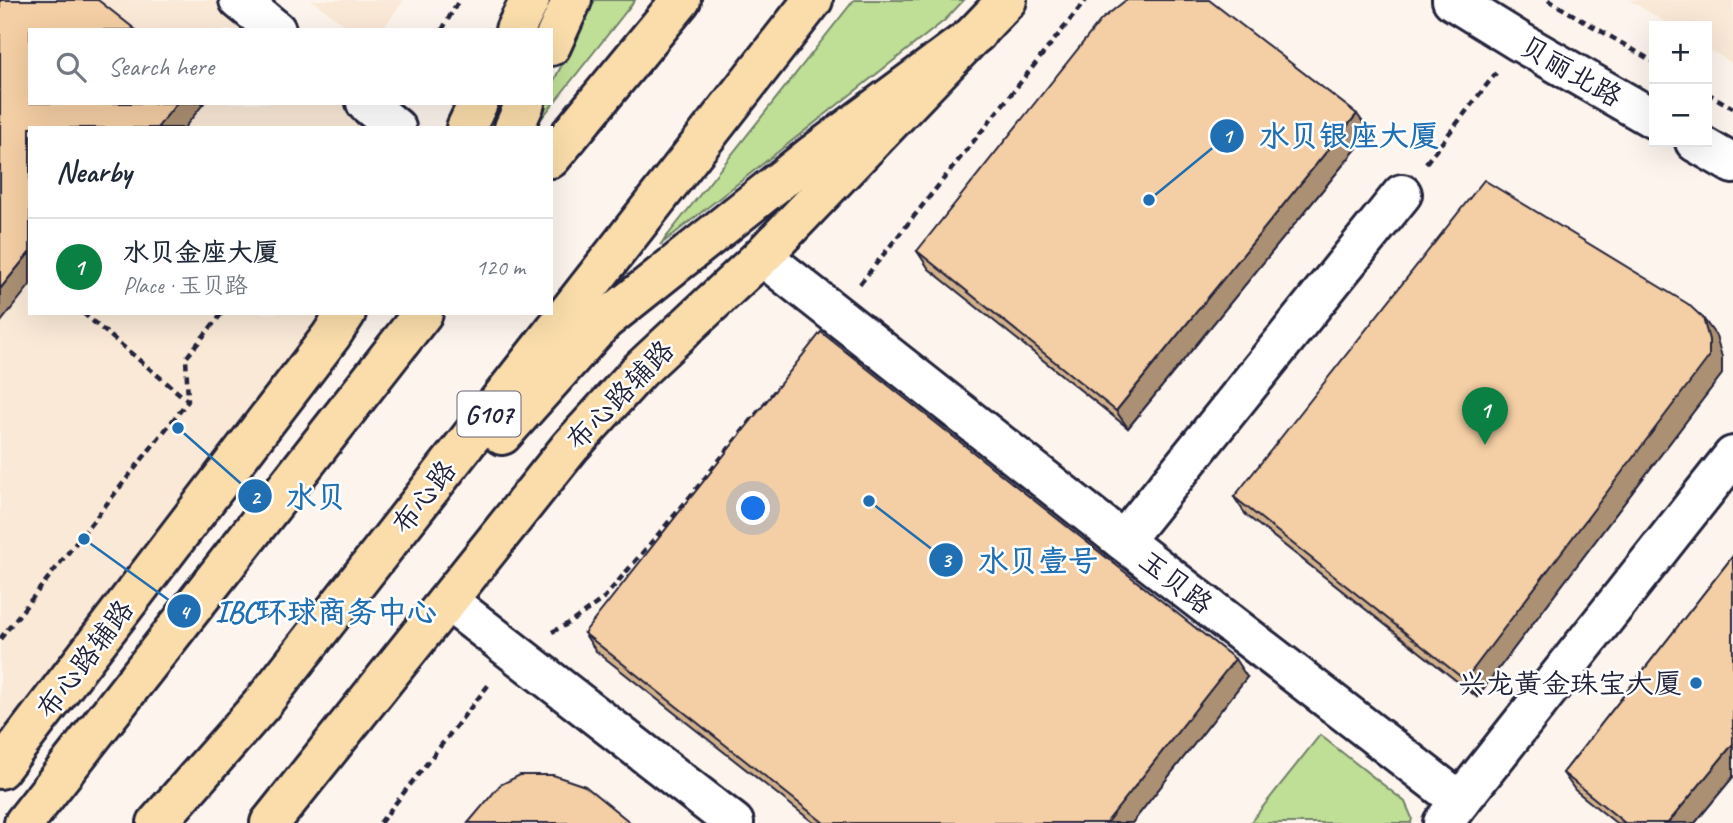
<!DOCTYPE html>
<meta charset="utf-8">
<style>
:root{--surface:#fff;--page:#f6f6f7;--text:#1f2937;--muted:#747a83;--line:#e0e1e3;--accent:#0b8043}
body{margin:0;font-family:Caveat,"LXGW WenKai TC",sans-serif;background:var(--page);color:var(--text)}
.controls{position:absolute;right:21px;top:21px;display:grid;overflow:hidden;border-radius:0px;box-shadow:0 7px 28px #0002}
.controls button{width:63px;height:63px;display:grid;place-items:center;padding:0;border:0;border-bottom:2px solid var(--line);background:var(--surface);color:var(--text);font:35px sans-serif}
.you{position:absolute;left:754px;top:509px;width:24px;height:24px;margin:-18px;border:5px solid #fff;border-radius:50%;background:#1a73e8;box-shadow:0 0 0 10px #1a73e833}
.badge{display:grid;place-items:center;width:46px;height:46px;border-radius:50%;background:var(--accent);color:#fff;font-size:23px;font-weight:700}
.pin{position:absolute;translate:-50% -58px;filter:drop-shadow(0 2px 4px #0008)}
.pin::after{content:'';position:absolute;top:37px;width:24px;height:21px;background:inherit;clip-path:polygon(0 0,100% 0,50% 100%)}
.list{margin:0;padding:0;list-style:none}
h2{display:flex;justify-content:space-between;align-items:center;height:91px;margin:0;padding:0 28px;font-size:30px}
h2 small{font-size:23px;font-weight:400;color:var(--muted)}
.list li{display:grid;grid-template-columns:46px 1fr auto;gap:21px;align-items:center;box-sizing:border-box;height:98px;padding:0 28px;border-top:2px solid var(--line)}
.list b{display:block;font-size:26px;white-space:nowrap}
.list p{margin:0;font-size:23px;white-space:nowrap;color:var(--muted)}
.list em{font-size:23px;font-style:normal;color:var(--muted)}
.icon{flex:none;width:38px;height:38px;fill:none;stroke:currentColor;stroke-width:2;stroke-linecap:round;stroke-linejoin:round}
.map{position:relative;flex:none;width:1733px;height:823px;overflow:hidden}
.search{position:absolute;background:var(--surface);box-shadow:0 7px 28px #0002;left:28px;top:28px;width:525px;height:77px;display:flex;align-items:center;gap:18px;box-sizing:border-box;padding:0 24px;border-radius:0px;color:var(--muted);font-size:26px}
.panel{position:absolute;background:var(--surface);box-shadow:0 7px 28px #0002;left:28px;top:126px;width:525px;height:189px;border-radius:0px}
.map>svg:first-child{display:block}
.built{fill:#fae9d7}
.green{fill:#bfde96;stroke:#708068;stroke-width:2}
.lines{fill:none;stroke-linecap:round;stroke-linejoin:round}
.minor-casing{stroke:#22223b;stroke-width:44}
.major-casing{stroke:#22223b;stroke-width:44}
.highway-casing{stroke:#22223b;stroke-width:44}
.path{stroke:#22223b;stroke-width:4.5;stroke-dasharray:7 5;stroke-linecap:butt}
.minor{stroke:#fff;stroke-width:38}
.major{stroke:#faddab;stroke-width:38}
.highway{stroke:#faddab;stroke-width:38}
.wall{fill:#d2b18d;stroke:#22223b;stroke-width:2}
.shaded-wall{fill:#ab9073;stroke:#22223b;stroke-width:2}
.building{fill:#f4cea4;stroke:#22223b;stroke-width:2}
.poi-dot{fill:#1f6fb2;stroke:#fff;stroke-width:2.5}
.labels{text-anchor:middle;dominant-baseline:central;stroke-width:5;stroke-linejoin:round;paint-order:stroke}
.shield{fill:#fff;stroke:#646476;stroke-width:2}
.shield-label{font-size:26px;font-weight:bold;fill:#22223b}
.street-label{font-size:28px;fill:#22223b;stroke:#fff}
.poi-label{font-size:28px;fill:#22223b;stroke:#fff;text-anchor:end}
.leader{fill:none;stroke:#1f6fb2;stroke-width:2.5}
.callout-dot{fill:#1f6fb2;stroke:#fff;stroke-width:2.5}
.mark-label{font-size:21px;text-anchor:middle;font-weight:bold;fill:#fff}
.callout-label{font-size:30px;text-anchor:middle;font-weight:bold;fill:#1f6fb2;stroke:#fff;stroke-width:5;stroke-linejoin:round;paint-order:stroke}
</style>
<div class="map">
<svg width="1733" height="823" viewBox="0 0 1733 823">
<rect width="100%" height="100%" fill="#fdf5ed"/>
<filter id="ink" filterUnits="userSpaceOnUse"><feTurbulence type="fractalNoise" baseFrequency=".0143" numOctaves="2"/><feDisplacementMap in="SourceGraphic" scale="14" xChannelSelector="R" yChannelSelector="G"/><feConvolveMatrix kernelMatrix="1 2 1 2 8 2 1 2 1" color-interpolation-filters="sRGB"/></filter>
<g filter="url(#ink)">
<g class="built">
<path d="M0 0H239L276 30H30V103H366L396 128H30V313H337L0 764Z"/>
<path d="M311 0H404L382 30H351Z"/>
<path d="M1629 0H1733V64L1707 48V26H1672Z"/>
</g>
<g class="green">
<path d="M595 0H635L534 128 543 103H551V86Z"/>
<path d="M854 0H964L945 20 660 245Z"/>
<path d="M1320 735 1405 802 1412 818 1411 823H1250Z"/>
</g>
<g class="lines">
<g class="minor-casing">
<g id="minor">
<path d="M239 0 276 30"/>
<path d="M1452 0 1520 42 1654 119"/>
<path d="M366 103 396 128"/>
<path d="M1695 142 1733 164"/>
<path d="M762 256 1123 541 1460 801"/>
<path d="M1123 541 1402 194"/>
<path d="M448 601 734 823"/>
<path d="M1443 823 1733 456"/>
</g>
</g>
<g class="major-casing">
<g id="major">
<path d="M515 30 530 0"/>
<path d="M466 128 478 103"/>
<path d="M0 769 331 336 346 313"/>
<path d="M270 823 570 447 640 370 762 256 1007 0"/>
</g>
</g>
<g class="highway-casing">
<g id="highway">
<path d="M551 46 572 0"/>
<path d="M514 128 525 103"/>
<path d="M551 158 681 0"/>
<path d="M502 435 604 321 811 156 977 33"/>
<path d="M24 823 423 313"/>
<path d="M157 823 261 705 813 0"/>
</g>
</g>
<g class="path">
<path d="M1548 0 1654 62"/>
<path d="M442 30 459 0"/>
<path d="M1707 93 1733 108"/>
<path d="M1426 163 1496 73"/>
<path d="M860 284 1086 0"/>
<path d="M83 313 187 400"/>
<path d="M552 632 571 622 603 599 684 504 779 386"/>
<path d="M0 639 188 401 186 358 222 313"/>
<path d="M380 823 490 683"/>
</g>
<use href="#minor" class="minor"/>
<use href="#major" class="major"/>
<use href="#highway" class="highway"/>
</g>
<g class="wall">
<path d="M1370 132 1128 428 929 269 917 251Z"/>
<path d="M1716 336 1722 358V374L1477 697 1246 515 1234 497Z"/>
<path d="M1733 556V777L1695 823H1616L1575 790 1563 773Z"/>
<path d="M584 633 1247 677 1132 823H814L596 651Z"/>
</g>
<g class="shaded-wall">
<path d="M177 103H204L184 128H157Z"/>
<path d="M1357 114 1370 132 1128 428 1116 411Z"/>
<path d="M30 252V285L0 323V289Z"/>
<path d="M1703 318 1716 336 1722 358V374L1477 697 1465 680Z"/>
<path d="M1235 659 1247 677 1132 823H1106Z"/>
<path d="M1733 744V777L1695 823H1668Z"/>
</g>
<g class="building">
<path d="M0 0H98L136 30H30V103H177L157 128H30V252L0 289Z"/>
<path d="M1126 0H1209L1357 114 1116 411 917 251 1101 20Z"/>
<path d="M1484 180 1688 304 1703 318 1709 340V357L1465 680 1234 497Z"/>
<path d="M821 332 1235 659 1106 823H824L584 633Z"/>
<path d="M1733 556V744L1668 823H1625L1563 773Z"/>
<path d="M520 775H553L585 786 631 823H468L500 785Z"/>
</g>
</g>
<circle class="poi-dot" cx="1696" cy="683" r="7"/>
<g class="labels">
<rect class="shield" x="457.5" y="391.5" width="63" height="45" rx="5"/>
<g class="shield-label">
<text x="489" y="414">G107</text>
</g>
<g class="street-label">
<text transform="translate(1571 71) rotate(30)">贝丽北路</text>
<text transform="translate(620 395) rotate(-46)">布心路辅路</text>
<text transform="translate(424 497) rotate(-52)">布心路</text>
<text transform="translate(1176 582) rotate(38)">玉贝路</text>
<text transform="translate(85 659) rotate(-53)">布心路辅路</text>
</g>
<g class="poi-label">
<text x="1682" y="683">兴龙黄金珠宝大厦</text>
</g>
</g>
<path class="leader" d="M1149 200L1227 136M178 428L255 496M869 501L946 560M84 539L184 611"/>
<g class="callout-dot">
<circle cx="1149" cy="200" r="7"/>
<circle cx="178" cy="428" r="7"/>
<circle cx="869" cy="501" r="7"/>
<circle cx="84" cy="539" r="7"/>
<circle cx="1227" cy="136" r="18"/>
<circle cx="255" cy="496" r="18"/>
<circle cx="946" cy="560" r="18"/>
<circle cx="184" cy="611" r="18"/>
</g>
<g class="mark-label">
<text x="1227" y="143">1</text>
<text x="255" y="504">2</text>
<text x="946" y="567">3</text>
<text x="184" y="619">4</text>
</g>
<g class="callout-label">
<text x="1349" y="146">水贝银座大厦</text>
<text x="316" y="507">水贝</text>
<text x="1038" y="571">水贝壹号</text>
<text x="326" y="622">IBC环球商务中心</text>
</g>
</svg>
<div class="controls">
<button>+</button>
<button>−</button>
</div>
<div class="you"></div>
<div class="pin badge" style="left:1485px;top:445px">1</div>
<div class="search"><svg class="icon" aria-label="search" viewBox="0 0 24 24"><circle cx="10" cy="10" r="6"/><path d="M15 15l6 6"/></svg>Search here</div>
<section class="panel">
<h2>Nearby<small></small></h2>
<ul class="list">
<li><span class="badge">1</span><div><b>水贝金座大厦</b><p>Place · 玉贝路</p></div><em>120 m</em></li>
</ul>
</section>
</div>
